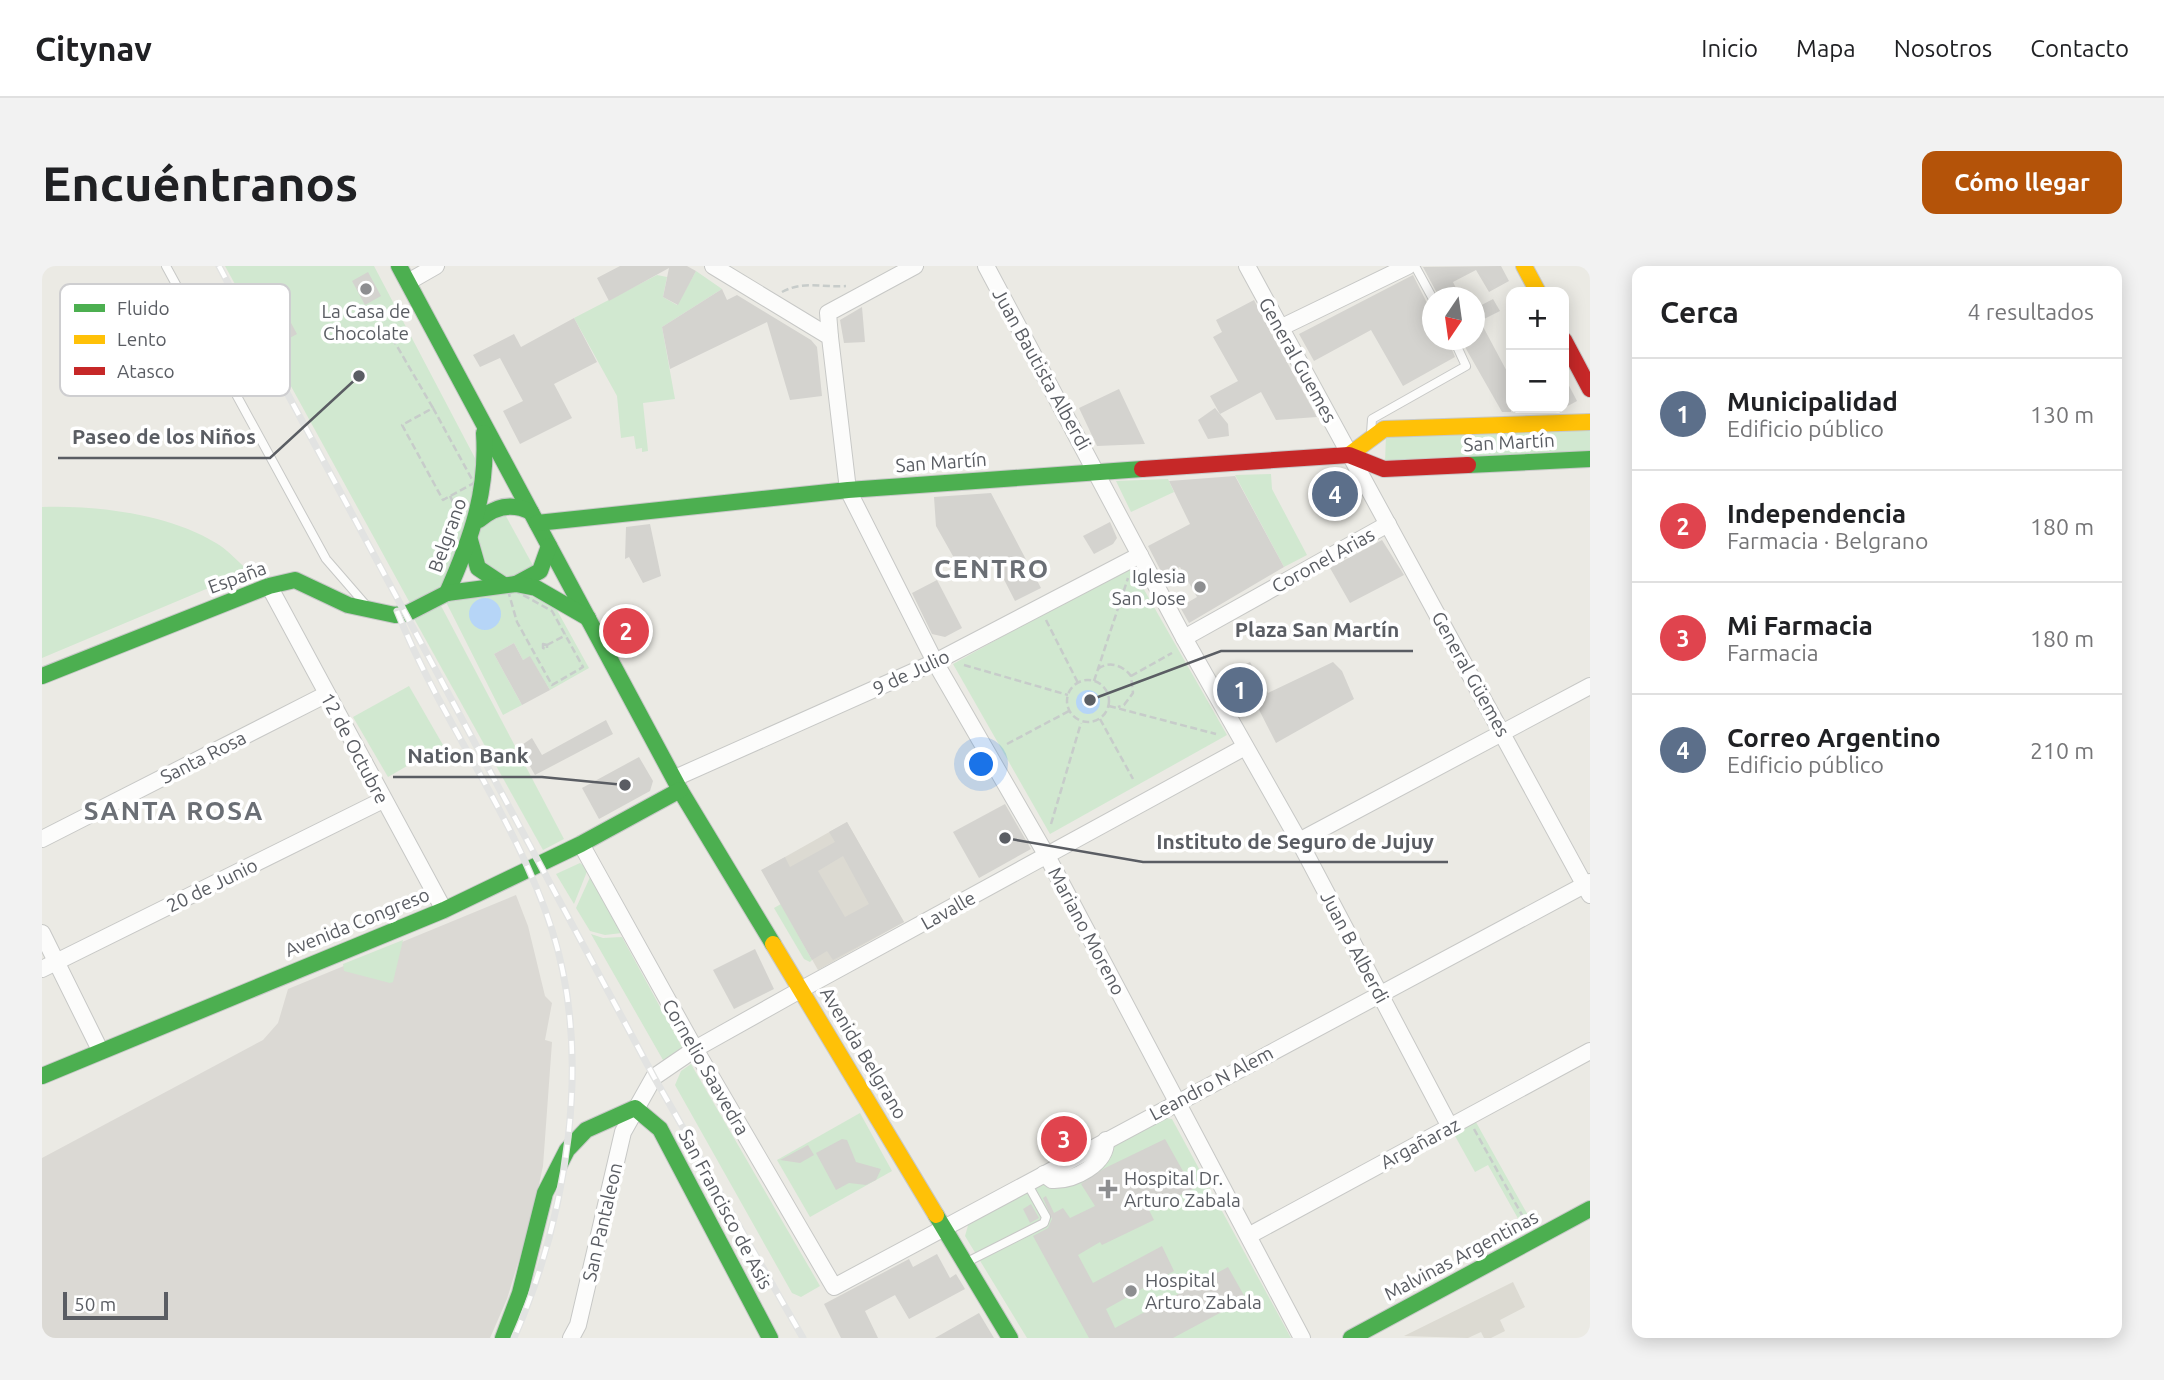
<!DOCTYPE html>
<html lang="es">
<meta charset="utf-8">
<style>
:root{--surface:#fff;--page:#f2f2f2;--text:#202124;--muted:#757577;--line:#e0e0e0;--accent:#b45309}
body{margin:0;font-family:Ubuntu,sans-serif;background:var(--page);color:var(--text)}
.controls{position:absolute;right:21px;top:21px;display:grid;overflow:hidden;border-radius:14px;box-shadow:0 4px 18px #0003}
.controls button{width:63px;height:63px;display:grid;place-items:center;padding:0;border:0;border-bottom:2px solid var(--line);background:var(--surface);color:var(--text);font:35px sans-serif}
.compass{position:absolute;left:1380px;top:21px;width:63px;height:63px;border-radius:50%;background:var(--surface);box-shadow:0 4px 18px #0003;rotate:193deg}
.scale{position:absolute;left:21px;bottom:18px;width:105px;box-sizing:border-box;padding-left:7px;border:4px solid #5a5d63;border-top:0;font-size:19px;line-height:24px;white-space:nowrap;color:#5a5d63;-webkit-text-stroke:5px #fff;paint-order:stroke}
.you{position:absolute;left:940px;top:499px;width:24px;height:24px;margin:-18px;border:5px solid #fff;border-radius:50%;background:#1a73e8;box-shadow:0 0 0 10px #1a73e833}
.badge{display:grid;place-items:center;width:46px;height:46px;border-radius:50%;background:var(--accent);color:#fff;font-size:23px;font-weight:700}
.pin{position:absolute;translate:-50% -50%;border:4px solid #fff;box-shadow:0 2px 7px #0006}
.list{margin:0;padding:0;list-style:none}
h2{display:flex;justify-content:space-between;align-items:center;height:91px;margin:0;padding:0 28px;font-size:30px}
h2 small{font-size:23px;font-weight:400;color:var(--muted)}
.list li{display:grid;grid-template-columns:46px 1fr auto;gap:21px;align-items:center;box-sizing:border-box;height:112px;padding:0 28px;border-top:2px solid var(--line)}
.list b{display:block;font-size:26px;white-space:nowrap}
.list p{margin:0;font-size:23px;white-space:nowrap;color:var(--muted)}
.list em{font-size:23px;font-style:normal;color:var(--muted)}
.map{position:relative;flex:none;width:1548px;height:1072px;overflow:hidden;border-radius:14px}
header{display:flex;align-items:center;gap:42px;box-sizing:border-box;height:98px;padding:0 35px;background:var(--surface);border-bottom:2px solid var(--line)}
header strong{font-size:33px}
nav{display:flex;gap:38px;margin-inline-start:auto;font-size:24px}
.intro{display:flex;align-items:center;justify-content:space-between;box-sizing:border-box;height:168px;padding:0 42px}
h1{margin:0;font-size:49px}
.button{padding:18px 32px;border-radius:14px;background:var(--accent);color:#fff;font-size:24px;font-weight:700}
main{display:flex;gap:42px;padding:0 42px}
aside{flex:1;background:var(--surface);border-radius:14px;box-shadow:0 4px 18px #0003}
.map>svg:first-child{display:block}
.industrial{fill:#dbd9d4}
.education{fill:#dcdad2}
.green{fill:#d1e8d0}
.water{fill:#b6d5f7}
.building{fill:#d4d3cf;fill-rule:evenodd}
.lines{fill:none;stroke-linecap:round;stroke-linejoin:round}
.lane-casing{stroke:#c7c8c6;stroke-width:10}
.street-casing{stroke:#c7c8c6;stroke-width:18}
.fast-casing{stroke:#c8c9c8;stroke-width:18}
.slow-casing{stroke:#c8c9c8;stroke-width:18}
.jam-casing{stroke:#c8c9c8;stroke-width:18}
.path{stroke:#c7ccca;stroke-width:2.5;stroke-dasharray:7 3.5;stroke-linecap:butt}
.lane{stroke:#fcfcfb;stroke-width:8}
.street{stroke:#fcfcfb;stroke-width:16}
.fast{stroke:#4caf50;stroke-width:16}
.slow{stroke:#ffc107;stroke-width:16}
.jam{stroke:#c62828;stroke-width:16}
.rail-casing{stroke:#e2e3e2;stroke-width:7}
.rail{stroke:#fff;stroke-width:4.5;stroke-dasharray:13;stroke-linecap:butt}
.poi-dot{fill:#8d8e90;stroke:#fff;stroke-width:2.5}
.labels{text-anchor:middle;dominant-baseline:central;stroke-width:7;stroke-linejoin:round;paint-order:stroke}
.poi-label{font-size:19px;fill:#5a5d63;stroke:#fff;text-anchor:start}
.street-label{font-size:19px;fill:#5a5d63;stroke:#fff}
.district-label{font-size:26px;font-weight:bold;letter-spacing:2px;fill:#6b6f75;stroke:#fff}
.key{fill:#fff;stroke:#ceced0;stroke-width:2}
.key-label{font-size:19px;fill:#5a5d63}
.leader{fill:none;stroke:#5a5d63;stroke-width:2.5}
.callout-dot{fill:#5a5d63;stroke:#fff;stroke-width:2.5}
.callout-label{font-size:21px;text-anchor:middle;font-weight:bold;fill:#5a5d63;stroke:#fff;stroke-width:7;stroke-linejoin:round;paint-order:stroke}
</style>
<header>
<strong>Citynav</strong>
<nav><a>Inicio</a><a>Mapa</a><a>Nosotros</a><a>Contacto</a></nav>
</header>
<div class="intro"><h1>Encuéntranos</h1><a class="button">Cómo llegar</a></div>
<main>
<div class="map">
<svg width="1548" height="1072" viewBox="0 0 1548 1072">
<rect width="100%" height="100%" fill="#ebeae4"/>
<path class="industrial" d="M474 629 486 660 503 730 510 737 503 774 510 776 501 900 490 951 465 1033 448 1072H0V892L221 774 236 757 246 723Z"/>
<g class="education">
<path d="M805 556 862 656 776 704 720 604Z"/>
<path d="M1471 1016 1483 1041 1458 1054 1463 1065 1449 1072H1442L1439 1066 1426 1072 1362 1070Z"/>
</g>
<g class="green">
<path d="M183 0H332L434 194C435 217 419 297 405 314 396 324 380 331 369 339Z"/>
<path d="M654 5 680 23 620 61 633 133 601 137 606 185 600 186V182L594 183 592 170 579 172 575 130 532 52 615 9 625 11 621 31 635 39Z"/>
<path d="M1548 160V189L1343 196 1344 169Z"/>
<path d="M1229 208 1230 223 1265 289 1242 301 1193 209Z"/>
<path d="M1126 213 1132 226 1089 246 1074 215Z"/>
<path d="M0 241C53 239 127 248 174 277 186 284 196 296 207 305L0 392Z"/>
<path d="M460 243 494 305 484 312 448 309 434 265Z"/>
<path d="M1088 299 1185 469 1008 568 911 398Z"/>
<path d="M460 322 511 337 547 402 508 424 488 391 481 394 472 377 452 388 480 439 461 449 403 334Z"/>
<path d="M397 336 522 573 501 584 370 349Z"/>
<path d="M367 420 401 479 346 511 311 451Z"/>
<path d="M538 597 546 603 532 638 514 608Z"/>
<path d="M549 609 580 667 563 669 548 665 534 642Z"/>
<path d="M739 638 770 694 768 696 762 693 732 642Z"/>
<path d="M549 668 561 672 580 671 641 783 625 801Z"/>
<path d="M361 674 351 716 348 717 302 705 301 698Z"/>
<path d="M649 798 778 1020 759 1031 750 1027 633 819 639 805Z"/>
<path d="M818 847 850 905 768 951 735 894Z"/>
<path d="M1430 849 1492 960 1483 965 1446 899 1433 906 1408 861Z"/>
<path d="M1116 851 1130 853 1249 1072H985L923 970 927 956Z"/>
</g>
<g class="water">
<circle cx="443" cy="348" r="16"/>
<circle cx="1046" cy="436" r="12"/>
</g>
<g class="building">
<path d="M578 0H645L654 5 636 39 621 31 627 2 567 35 555 12Z"/>
<path d="M1459 0 1467 15 1447 26 1434 4 1411 16 1414 22 1397 31 1381 1Z"/>
<path d="M326 6 339 30 323 39 310 15Z"/>
<path d="M1371 9 1390 47V74H1406L1413 91 1361 120 1329 64 1272 95 1257 68Z"/>
<path d="M680 23 685 34 695 29 769 74 775 81 780 130 748 134 725 56 628 103 620 61Z"/>
<path d="M235 31 255 68 233 80 213 42Z"/>
<path d="M1451 33 1458 45 1438 55 1469 113V146H1460L1419 74H1432V43Z"/>
<path d="M1212 34 1229 67 1275 151 1234 154 1219 126 1178 148 1168 130 1196 115 1171 71 1180 66 1174 54Z"/>
<path d="M820 41 823 76 802 77 798 54Z"/>
<path d="M532 52 555 96 512 118 530 152 478 178 461 145 481 135 458 92 438 101 431 89 472 68 479 81Z"/>
<path d="M1522 110 1535 135 1522 142Z"/>
<path d="M1077 123 1103 178 1055 180 1037 142Z"/>
<path d="M1173 142 1186 158 1187 170 1166 173 1156 154Z"/>
<path d="M1304 207 1318 233 1284 251 1269 223Z"/>
<path d="M1193 210 1242 301 1147 357 1138 341 1155 331 1138 301 1121 309 1106 280 1148 258 1127 215Z"/>
<path d="M949 227 999 322 973 335 950 290 920 306 894 260 892 231Z"/>
<path d="M1068 256 1075 272 1071 278 1052 288 1041 270Z"/>
<path d="M608 258 619 310 601 317 587 291 583 293 584 261Z"/>
<path d="M1340 274 1362 309 1308 337 1288 302Z"/>
<path d="M895 314 920 362 903 371 890 368 870 327Z"/>
<path d="M472 377 481 394 488 390 508 424 480 439 452 388Z"/>
<path d="M1208 396 1226 427 1291 396 1300 405 1312 433 1234 477 1212 434 1203 440 1192 436 1178 412Z"/>
<path d="M564 454 571 468 493 509 477 481 490 472 500 489Z"/>
<path d="M597 491 611 515 608 525 557 553 540 522Z"/>
<path d="M963 538 989 583 937 612 911 566Z"/>
<path d="M805 556 862 656 791 694 785 685 770 694 719 604 743 591 748 601 793 576 787 566ZM801 590 827 638 803 651 776 605Z"/>
<path d="M713 683 732 723 692 743 671 704Z"/>
<path d="M800 873 805 874 814 896 839 903 834 914 824 919 807 917 794 924 774 887Z"/>
<path d="M1123 873 1151 923 1107 944 1112 954 1060 979 1058 976 1036 989 1051 1017 1120 980 1132 1005 1064 1043 1073 1062 1186 1001 1204 1033 1131 1072H1047L991 970 1006 962 1010 953 1001 932 1004 930 1012 947 1021 942 1028 952 1053 940 1039 918 1063 902Z"/>
<path d="M766 879 772 889 758 897 738 894Z"/>
<path d="M989 938 997 952 988 957 981 943Z"/>
<path d="M895 988 908 1012 914 1008 923 1023 867 1053 853 1029 823 1045 836 1072H799L782 1038 867 993 871 1001Z"/>
<path d="M937 1047 952 1072H893Z"/>
</g>
<g class="lines">
<g class="lane-casing">
<g id="lane">
<path d="M124 0 284 293 323 338"/>
<path d="M1373 0 1391 33"/>
<path d="M1329 167 1330 153 1424 100 1412 74"/>
<path d="M925 996 1002 957 1004 951 985 917"/>
</g>
</g>
<g class="street-casing">
<g id="street">
<path d="M671 0 788 71 806 224 893 396 1005 590 1260 1072"/>
<path d="M944 0 1142 372 1257 575 1408 861"/>
<path d="M1205 0 1548 629"/>
<path d="M366 16 394 0"/>
<path d="M1238 62 1366 0"/>
<path d="M788 71 786 47 873 0"/>
<path d="M227 320 402 644"/>
<path d="M1142 372 1346 258"/>
<path d="M633 512 893 396 1098 289"/>
<path d="M0 573 285 428"/>
<path d="M1257 575 1548 420"/>
<path d="M539 578 653 783 792 1021 1548 616"/>
<path d="M0 667 58 784"/>
<path d="M0 703 341 534"/>
<path d="M1002 908 1010 914C1032 915 1065 898 1064 874"/>
<path d="M1208 969 1548 785"/>
<path d="M529 1072 536 1059 581 866 612 811 653 783 760 723 1203 481"/>
</g>
</g>
<g class="fast-casing">
<g id="fast">
<path d="M357 0 638 524 731 678"/>
<path d="M1426 199 1548 193"/>
<path d="M437 254C453 240 470 236 489 246"/>
<path d="M495 257 806 224 1100 203"/>
<path d="M428 274 436 302 460 318"/>
<path d="M474 318 498 305 507 280"/>
<path d="M405 327C429 273 446 226 442 167"/>
<path d="M0 410 227 320 253 314 306 339 353 349 366 347 405 327 474 318 494 322 546 352"/>
<path d="M0 810 402 644 539 578 638 524"/>
<path d="M894 949 968 1072"/>
<path d="M461 1072 478 1027 503 927 525 884 544 864 593 842 618 863 728 1072"/>
<path d="M1309 1072 1548 943"/>
</g>
</g>
<g class="slow-casing">
<g id="slow">
<path d="M1482 0 1496 26"/>
<path d="M1307 189 1342 163 1548 156"/>
<path d="M731 678 894 949"/>
</g>
</g>
<g class="jam-casing">
<g id="jam">
<path d="M1522 74 1548 123"/>
<path d="M1100 203 1307 189 1342 203 1426 199"/>
</g>
</g>
<g class="path">
<path d="M740 26C762 14 781 22 804 20"/>
<path d="M345 63 391 142"/>
<path d="M391 142 432 217 401 234 360 159Z"/>
<path d="M408 230 417 249"/>
<path d="M472 324 510 345 541 401 510 419 475 356 467 328Z"/>
<path d="M1004 354 1036 417"/>
<path d="M501 378 505 379V383L501 382Z"/>
<path d="M505 379 524 369"/>
<path d="M922 399 1026 429"/>
<path d="M1056 403C1067 394 1082 400 1089 410L1091 427 1082 439 1076 441"/>
<path d="M1089 410 1130 387"/>
<circle cx="1046" cy="435" r="21"/>
<path d="M1052 415 1086 312"/>
<path d="M1067 440 1174 468"/>
<path d="M1058 453 1091 513"/>
<path d="M965 478 1027 445"/>
<path d="M1009 558 1039 457"/>
<path d="M1432 863 1485 958"/>
</g>
<use href="#lane" class="lane"/>
<use href="#street" class="street"/>
<use href="#fast" class="fast"/>
<use href="#slow" class="slow"/>
<use href="#jam" class="jam"/>
<g class="rail-casing">
<g id="rail">
<path d="M177 0 612 811 761 1072"/>
<path d="M355 345C398 454 474 551 510 664 551 792 525 951 472 1072"/>
</g>
</g>
<use href="#rail" class="rail"/>
</g>
<g class="poi-dot">
<circle cx="324" cy="23" r="7"/>
<circle cx="1158" cy="321" r="7"/>
<path d="M1062.5 912.5h7v7h7v7h-7v7h-7v-7h-7v-7h7z"/>
<circle cx="1089" cy="1025" r="7"/>
</g>
<g class="labels">
<g class="poi-label">
<text x="324" y="45" text-anchor="middle">La Casa de<tspan x="324" dy="22">Chocolate</tspan></text>
<text x="1144" y="310" text-anchor="end">Iglesia<tspan x="1144" dy="22">San Jose</tspan></text>
<text x="1082" y="912">Hospital Dr.<tspan x="1082" dy="22">Arturo Zabala</tspan></text>
<text x="1103" y="1014">Hospital<tspan x="1103" dy="22">Arturo Zabala</tspan></text>
</g>
<g class="street-label">
<text transform="translate(1256 94) rotate(61)">General Guemes</text>
<text transform="translate(1000 103) rotate(61)">Juan Bautista Alberdi</text>
<text transform="translate(1467 176) rotate(-3)">San Martín</text>
<text transform="translate(899 196) rotate(-4)">San Martín</text>
<text transform="translate(405 269) rotate(-70)">Belgrano</text>
<text transform="translate(1281 294) rotate(-29)">Coronel Arias</text>
<text transform="translate(195 311) rotate(-20)">España</text>
<text transform="translate(869 406) rotate(-25)">9 de Julio</text>
<text transform="translate(1429 408) rotate(61)">General Güemes</text>
<text transform="translate(313 482) rotate(62)">12 de Octubre</text>
<text transform="translate(161 491) rotate(-27)">Santa Rosa</text>
<text transform="translate(170 619) rotate(-26)">20 de Junio</text>
<text transform="translate(906 644) rotate(-29)">Lavalle</text>
<text transform="translate(315 656) rotate(-22)">Avenida Congreso</text>
<text transform="translate(1045 665) rotate(62)">Mariano Moreno</text>
<text transform="translate(1313 681) rotate(62)">Juan B Alberdi</text>
<text transform="translate(822 787) rotate(59)">Avenida Belgrano</text>
<text transform="translate(664 801) rotate(60)">Cornelio Saavedra</text>
<text transform="translate(1169 817) rotate(-28)">Leandro N Alem</text>
<text transform="translate(1378 877) rotate(-28)">Argañaraz</text>
<text transform="translate(684 943) rotate(62)">San Francisco de Asis</text>
<text transform="translate(560 956) rotate(-77)">San Pantaleon</text>
<text transform="translate(1419 989) rotate(-28)">Malvinas Argentinas</text>
</g>
<g class="district-label">
<text x="950" y="302">CENTRO</text>
<text x="132" y="544">SANTA ROSA</text>
</g>
</g>
<rect x="18" y="18" width="230" height="112" rx="10" class="key"/>
<rect x="32" y="38" width="31" height="8" fill="#4caf50"/>
<rect x="32" y="69" width="31" height="9" fill="#ffc107"/>
<rect x="32" y="101" width="31" height="8" fill="#c62828"/>
<g class="key-label">
<text x="75" y="49">Fluido</text>
<text x="75" y="80">Lento</text>
<text x="75" y="112">Atasco</text>
</g>
<path class="leader" d="M317 110L228 192H16M1048 434L1179 385H1371M583 519L500 511H351M963 572L1101 596H1406"/>
<g class="callout-dot">
<circle cx="317" cy="110" r="7"/>
<circle cx="1048" cy="434" r="7"/>
<circle cx="583" cy="519" r="7"/>
<circle cx="963" cy="572" r="7"/>
</g>
<g class="callout-label">
<text x="122" y="178">Paseo de los Niños</text>
<text x="1275" y="371">Plaza San Martín</text>
<text x="426" y="497">Nation Bank</text>
<text x="1253" y="583">Instituto de Seguro de Jujuy</text>
</g>
</svg>
<div class="controls">
<button>+</button>
<button>−</button>
</div>
<svg class="compass" viewBox="-18 -18 36 36"><path d="M0-13l5 13h-10z" fill="#e53935"/><path d="M0 13l5-13h-10z" fill="#757577"/></svg>
<div class="scale">50 m</div>
<div class="you"></div>
<div class="pin badge" style="left:1198px;top:424px;background:#5c6f8a">1</div>
<div class="pin badge" style="left:584px;top:365px;background:#e0444e">2</div>
<div class="pin badge" style="left:1022px;top:873px;background:#e0444e">3</div>
<div class="pin badge" style="left:1293px;top:228px;background:#5c6f8a">4</div>
</div>
<aside>
<h2>Cerca<small>4 resultados</small></h2>
<ul class="list">
<li><span class="badge" style="background:#5c6f8a">1</span><div><b>Municipalidad</b><p>Edificio público</p></div><em>130 m</em></li>
<li><span class="badge" style="background:#e0444e">2</span><div><b>Independencia</b><p>Farmacia · Belgrano</p></div><em>180 m</em></li>
<li><span class="badge" style="background:#e0444e">3</span><div><b>Mi Farmacia</b><p>Farmacia</p></div><em>180 m</em></li>
<li><span class="badge" style="background:#5c6f8a">4</span><div><b>Correo Argentino</b><p>Edificio público</p></div><em>210 m</em></li>
</ul>
</aside>
</main>
